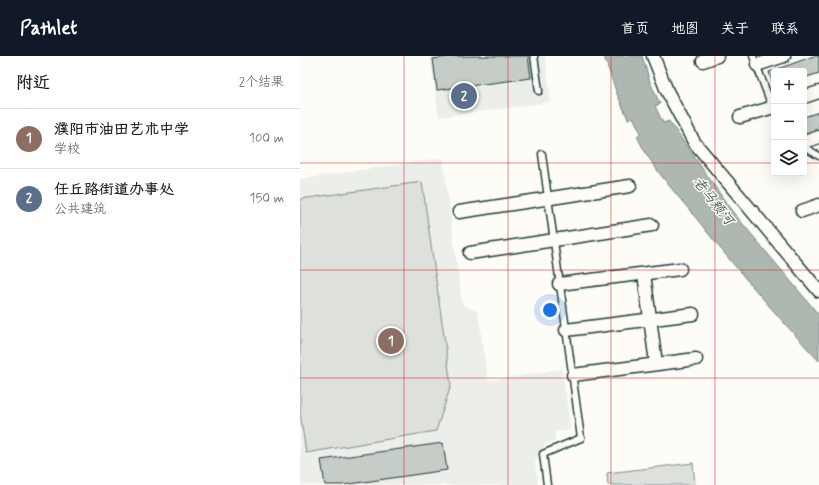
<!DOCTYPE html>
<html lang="zh">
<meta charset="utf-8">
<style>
:root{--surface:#fff;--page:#f2f2f2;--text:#202124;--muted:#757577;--line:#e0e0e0;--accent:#111827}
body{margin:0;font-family:Mynerve,"LXGW WenKai TC",sans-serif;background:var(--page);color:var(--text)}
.controls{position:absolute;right:12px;top:12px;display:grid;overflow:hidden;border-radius:4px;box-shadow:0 4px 16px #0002}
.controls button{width:36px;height:36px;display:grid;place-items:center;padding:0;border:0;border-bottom:1px solid var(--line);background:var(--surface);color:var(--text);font:20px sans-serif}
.you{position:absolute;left:250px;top:254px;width:14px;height:14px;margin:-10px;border:3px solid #fff;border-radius:50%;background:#1a73e8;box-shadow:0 0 0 6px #1a73e833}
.badge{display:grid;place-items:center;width:26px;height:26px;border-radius:50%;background:var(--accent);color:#fff;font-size:13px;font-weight:700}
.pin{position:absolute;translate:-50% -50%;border:2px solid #fff;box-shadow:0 1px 4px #0006}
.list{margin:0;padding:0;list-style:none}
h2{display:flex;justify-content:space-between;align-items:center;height:52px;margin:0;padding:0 16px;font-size:17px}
h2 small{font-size:13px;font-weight:400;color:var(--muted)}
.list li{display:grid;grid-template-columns:26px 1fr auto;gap:12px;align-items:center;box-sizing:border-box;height:60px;padding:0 16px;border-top:1px solid var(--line)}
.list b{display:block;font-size:15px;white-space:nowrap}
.list p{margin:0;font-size:13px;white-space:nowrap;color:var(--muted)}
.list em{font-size:13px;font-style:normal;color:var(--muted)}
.icon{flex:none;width:22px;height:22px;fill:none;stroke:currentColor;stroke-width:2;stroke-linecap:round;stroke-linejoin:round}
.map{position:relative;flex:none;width:519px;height:429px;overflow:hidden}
header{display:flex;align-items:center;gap:24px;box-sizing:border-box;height:56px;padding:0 20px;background:var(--accent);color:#fff}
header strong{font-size:19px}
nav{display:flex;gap:22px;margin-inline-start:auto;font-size:14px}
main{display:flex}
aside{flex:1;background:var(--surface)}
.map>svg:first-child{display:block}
.built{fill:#eceee9}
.green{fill:#dde0db;stroke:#7e8e88}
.water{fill:#aeb8b1;stroke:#75877f}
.building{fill:#c6cdc7;stroke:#1f3d34}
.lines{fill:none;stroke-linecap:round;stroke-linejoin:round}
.lane-casing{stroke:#1f3d34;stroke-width:9}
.street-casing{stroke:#1f3d34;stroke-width:15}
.lane{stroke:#fdfcf7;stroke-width:6}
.street{stroke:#fdfcf7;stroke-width:12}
.grid{fill:none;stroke:#d62828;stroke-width:1;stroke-opacity:0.55}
.labels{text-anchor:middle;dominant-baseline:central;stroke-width:3;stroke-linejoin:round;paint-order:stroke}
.water-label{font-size:14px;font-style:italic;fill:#435c53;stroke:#fdfcf7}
</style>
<header>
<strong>Pathlet</strong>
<nav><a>首页</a><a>地图</a><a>关于</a><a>联系</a></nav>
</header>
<main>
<aside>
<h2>附近<small>2个结果</small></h2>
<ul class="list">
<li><span class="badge" style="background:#8d6e63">1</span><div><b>濮阳市油田艺术中学</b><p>学校</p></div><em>100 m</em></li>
<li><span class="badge" style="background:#5c6f8a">2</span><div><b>任丘路街道办事处</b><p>公共建筑</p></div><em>150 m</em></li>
</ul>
</aside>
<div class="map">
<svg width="519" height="429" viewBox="0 0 519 429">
<rect width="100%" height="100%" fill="#fdfcf7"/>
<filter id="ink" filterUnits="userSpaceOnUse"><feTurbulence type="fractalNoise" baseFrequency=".025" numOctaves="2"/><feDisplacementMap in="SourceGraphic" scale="8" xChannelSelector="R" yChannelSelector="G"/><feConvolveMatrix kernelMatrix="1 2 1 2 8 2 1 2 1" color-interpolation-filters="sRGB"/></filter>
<g filter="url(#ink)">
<g class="built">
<path d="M130 0H245L251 46 139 61Z"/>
<path d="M143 102 162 248 178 256 188 325 262 313 271 374 255 376V385L245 388 235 406 238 429H0V123Z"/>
</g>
<g class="green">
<path d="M122 126 151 329 136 375 6 397 0 357V143Z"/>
<path d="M393 407 395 429H308L307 417Z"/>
</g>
<path class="water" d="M304 0H342L350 26 360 48 355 50 363 67 369 65 432 155 519 259V305C475 258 432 208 392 157 372 133 350 109 337 80L341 77 333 61 328 63 317 38Z"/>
<g class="building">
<path d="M154 0H228L231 22 137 34 133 3Z"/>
<path d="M514 0H519V17L504 22V15H474V32L469 16Z"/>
<path d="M519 56V72L504 78V61Z"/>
<path d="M143 387 147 414 43 429H25L21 404Z"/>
</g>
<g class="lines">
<g class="lane-casing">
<g id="lane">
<path d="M234 0 239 35"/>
<path d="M453 0 473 53"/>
<path d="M504 91 519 100"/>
<path d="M242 98 281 382 243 398 247 429"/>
</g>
</g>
<g class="street-casing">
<g id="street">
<path d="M353 0 367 35 394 86 519 235"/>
<path d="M403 5 417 0"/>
<path d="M457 9 484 0"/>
<path d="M504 41 519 36"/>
<path d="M440 61 474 51"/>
<path d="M504 86 519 81"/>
<path d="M502 155 519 149"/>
<path d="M159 156 330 130"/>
<path d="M170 197 352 169"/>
<path d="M344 218 356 307"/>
<path d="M259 228 380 213"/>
<path d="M266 274 393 258"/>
<path d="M273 319 396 303"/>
</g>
</g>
<use href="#lane" class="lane"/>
<use href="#street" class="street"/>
</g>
</g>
<path class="grid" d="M104 0V429M208 0V429M311 0V429M415 0V429M0 107H474M504 107H519M0 214H519M0 322H519"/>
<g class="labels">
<g class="water-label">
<text transform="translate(413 145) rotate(52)">老马颊河</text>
</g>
</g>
</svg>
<div class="controls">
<button>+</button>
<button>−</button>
<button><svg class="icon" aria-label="layers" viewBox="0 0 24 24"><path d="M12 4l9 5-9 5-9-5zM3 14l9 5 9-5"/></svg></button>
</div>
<div class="you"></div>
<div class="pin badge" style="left:91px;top:285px;background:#8d6e63">1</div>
<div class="pin badge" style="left:164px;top:40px;background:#5c6f8a">2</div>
</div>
</main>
